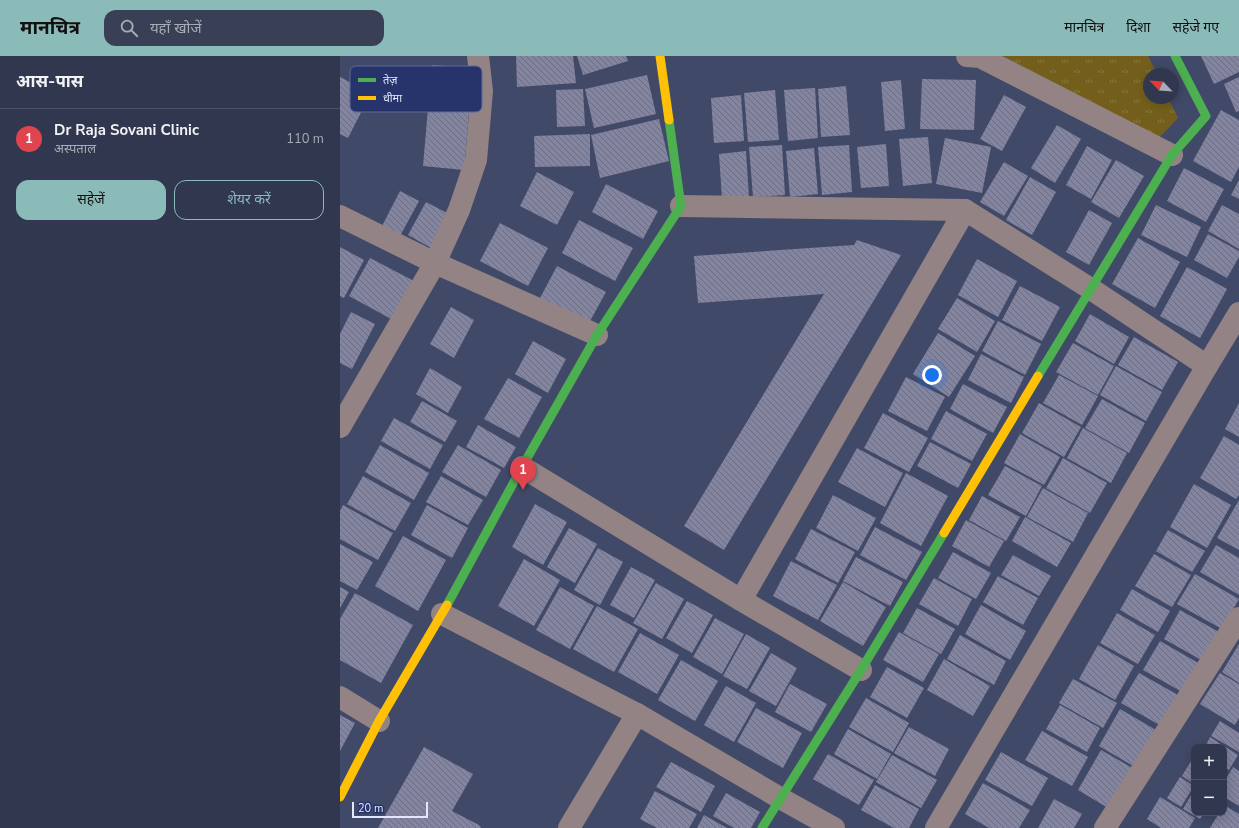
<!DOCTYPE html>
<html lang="hi">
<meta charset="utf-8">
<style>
:root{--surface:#31374e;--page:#393f55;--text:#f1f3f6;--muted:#a8acb6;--line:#4c5166;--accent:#8bbbb9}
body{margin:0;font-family:"Nunito Sans","Noto Sans Devanagari",sans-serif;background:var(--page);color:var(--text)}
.controls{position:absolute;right:12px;bottom:12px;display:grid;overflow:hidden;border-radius:8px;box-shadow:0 2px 10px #0003}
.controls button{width:36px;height:36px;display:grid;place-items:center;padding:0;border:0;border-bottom:1px solid var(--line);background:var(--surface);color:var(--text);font:20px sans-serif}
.compass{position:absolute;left:803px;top:12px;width:36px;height:36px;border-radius:50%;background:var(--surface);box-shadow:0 2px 10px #0003;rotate:295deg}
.scale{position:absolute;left:12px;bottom:10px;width:76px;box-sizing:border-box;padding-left:4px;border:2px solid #e1e8fd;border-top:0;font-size:11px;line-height:14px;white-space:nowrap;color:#e1e8fd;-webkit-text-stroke:3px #27346c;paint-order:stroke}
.you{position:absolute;left:592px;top:319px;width:14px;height:14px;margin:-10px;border:3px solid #fff;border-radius:50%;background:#1a73e8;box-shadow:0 0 0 6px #1a73e833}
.badge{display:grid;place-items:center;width:26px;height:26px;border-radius:50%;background:var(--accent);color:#fff;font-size:13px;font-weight:700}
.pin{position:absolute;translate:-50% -33px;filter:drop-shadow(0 1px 2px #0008)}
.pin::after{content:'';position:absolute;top:21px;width:14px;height:12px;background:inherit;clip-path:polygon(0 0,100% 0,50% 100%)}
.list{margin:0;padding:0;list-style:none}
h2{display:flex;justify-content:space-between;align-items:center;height:52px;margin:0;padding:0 16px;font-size:17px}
h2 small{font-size:13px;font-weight:400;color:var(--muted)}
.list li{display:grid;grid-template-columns:26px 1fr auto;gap:12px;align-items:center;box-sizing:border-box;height:60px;padding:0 16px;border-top:1px solid var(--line)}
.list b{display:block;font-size:15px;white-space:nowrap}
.list p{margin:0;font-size:13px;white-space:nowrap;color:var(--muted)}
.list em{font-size:13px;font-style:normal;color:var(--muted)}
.actions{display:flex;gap:8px;padding:12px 16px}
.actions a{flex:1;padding:9px 0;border:1px solid var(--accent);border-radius:12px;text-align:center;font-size:14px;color:var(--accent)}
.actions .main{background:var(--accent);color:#111}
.icon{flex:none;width:22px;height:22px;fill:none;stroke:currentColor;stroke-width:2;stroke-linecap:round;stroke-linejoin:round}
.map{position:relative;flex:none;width:899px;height:772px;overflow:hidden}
header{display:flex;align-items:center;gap:24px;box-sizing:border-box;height:56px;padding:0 20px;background:var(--accent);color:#111}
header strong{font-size:19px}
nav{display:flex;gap:22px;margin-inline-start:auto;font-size:14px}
.search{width:280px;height:36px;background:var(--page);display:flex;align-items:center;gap:10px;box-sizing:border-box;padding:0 14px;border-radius:12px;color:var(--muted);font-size:15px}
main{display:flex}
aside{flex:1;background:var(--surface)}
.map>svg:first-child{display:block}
.grass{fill:url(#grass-tufts)}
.building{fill:url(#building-back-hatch)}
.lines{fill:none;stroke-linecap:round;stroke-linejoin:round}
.street{stroke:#938384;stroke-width:22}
.fast{stroke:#4caf50;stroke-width:9}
.slow{stroke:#ffc107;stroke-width:9}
.key{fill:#27346c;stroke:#5f6a98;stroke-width:1}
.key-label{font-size:11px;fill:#e1e8fd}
</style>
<header>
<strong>मानचित्र</strong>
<div class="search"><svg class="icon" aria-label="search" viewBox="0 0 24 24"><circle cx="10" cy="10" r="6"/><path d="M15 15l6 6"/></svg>यहाँ खोजें</div>
<nav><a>मानचित्र</a><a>दिशा</a><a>सहेजे गए</a></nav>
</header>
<main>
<aside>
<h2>आस-पास<small></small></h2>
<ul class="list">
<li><span class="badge" style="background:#e0444e">1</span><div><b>Dr Raja Sovani Clinic</b><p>अस्पताल</p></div><em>110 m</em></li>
</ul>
<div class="actions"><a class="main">सहेजें</a><a>शेयर करें</a></div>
</aside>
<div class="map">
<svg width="899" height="772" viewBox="0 0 899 772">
<defs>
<pattern id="grass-tufts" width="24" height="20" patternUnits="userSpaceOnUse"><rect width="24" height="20" fill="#735f1b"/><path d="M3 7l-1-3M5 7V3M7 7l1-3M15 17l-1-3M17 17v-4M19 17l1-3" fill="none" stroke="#87763d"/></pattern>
<pattern id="building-back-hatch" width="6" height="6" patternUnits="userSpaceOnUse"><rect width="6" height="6" fill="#8384a0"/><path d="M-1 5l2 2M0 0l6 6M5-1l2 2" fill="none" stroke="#6d6e83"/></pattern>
</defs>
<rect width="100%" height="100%" fill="#414968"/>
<path class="grass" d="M663 0H808L817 18H809V42H828L838 62 815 86Z"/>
<g class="building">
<path d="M176 0H233L236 27 177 31Z"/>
<path d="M237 0H286L288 5 243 19Z"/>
<path d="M861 0H899V16L874 28Z"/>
<path d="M92 9 133 12 130 47 89 43Z"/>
<path d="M307 19 316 58 254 72 245 33Z"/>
<path d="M0 21 31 37 8 82 0 78Z"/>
<path d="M899 21V55L896 56 884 28Z"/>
<path d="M582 23 636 24 634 74 580 73Z"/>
<path d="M561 24 565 73 545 75 541 26Z"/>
<path d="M506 30 510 79 481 81 478 33Z"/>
<path d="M475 32 478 82 448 85 444 34Z"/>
<path d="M243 33 245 70 217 71 216 34Z"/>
<path d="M435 34 439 84 408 86 404 37Z"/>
<path d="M401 39 404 85 374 87 371 42Z"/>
<path d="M664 39 686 51 662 95 640 83Z"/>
<path d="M88 52 129 56 124 114 83 110Z"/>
<path d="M881 54 899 64V111L891 126 853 105Z"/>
<path d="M319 63 329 105 260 122 251 79Z"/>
<path d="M717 69 741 83 715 127 691 112Z"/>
<path d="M250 78V110L195 111 194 80Z"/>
<path d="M588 81 592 127 563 130 559 83Z"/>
<path d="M605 82 651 91 642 137 596 128Z"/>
<path d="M546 88 549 130 521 132 517 91Z"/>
<path d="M442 89 445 139 413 141 409 91Z"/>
<path d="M509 89 512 136 482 139 478 91Z"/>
<path d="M747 90 772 104 751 143 726 129Z"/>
<path d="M474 92 478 138 450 141 446 95Z"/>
<path d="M406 95 409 141 382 143 379 98Z"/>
<path d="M776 104 804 120 779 162 751 146Z"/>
<path d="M664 106 688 120 664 160 640 146Z"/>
<path d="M844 112 884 133 866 166 827 145Z"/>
<path d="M197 116 234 136 217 169 180 150Z"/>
<path d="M690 121 716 136 692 179 666 164Z"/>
<path d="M899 124V143L891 139Z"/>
<path d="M266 128 318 155 303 183 252 156Z"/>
<path d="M60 135 79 145 60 180 42 170Z"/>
<path d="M86 146 111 159 93 193 68 179Z"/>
<path d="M816 149 861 171 847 201 801 179Z"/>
<path d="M882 149 899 158V193L868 175Z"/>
<path d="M749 154 772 167 749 209 726 196Z"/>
<path d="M239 164 293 192 275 225 222 197Z"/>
<path d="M160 167 208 192 188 230 140 205Z"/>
<path d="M868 178 899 195V201L887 222 854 204Z"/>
<path d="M798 182 840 206 815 252 772 228Z"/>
<path d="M517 184 561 199 384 494 344 470 484 238 358 247 354 200 514 189Z"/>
<path d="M0 191 24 204 4 242 0 240Z"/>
<path d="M30 202 74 225 53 264 9 240Z"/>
<path d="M637 203 677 225 658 261 618 239Z"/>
<path d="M217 210 266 236 249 267 200 242Z"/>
<path d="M847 211 887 233 860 282 820 260Z"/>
<path d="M680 230 720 251 702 285 662 264Z"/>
<path d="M617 242 655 265 637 296 598 273Z"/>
<path d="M111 251 134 264 114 302 90 288Z"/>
<path d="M11 256 35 268 12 313 0 307V278Z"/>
<path d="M750 258 789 281 774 308 735 285Z"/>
<path d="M658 265 701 288 685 319 642 295Z"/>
<path d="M598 277 635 300 609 341 573 318Z"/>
<path d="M794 281 838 306 822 334 778 309Z"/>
<path d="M193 285 226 303 208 337 175 318Z"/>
<path d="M733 287 774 310 758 339 716 316Z"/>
<path d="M641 298 684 321 671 347 628 324Z"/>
<path d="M776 310 822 336 806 365 760 339Z"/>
<path d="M90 312 122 331 108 357 76 338Z"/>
<path d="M719 319 758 340 742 369 703 347Z"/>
<path d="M566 321 605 341 587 375 548 355Z"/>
<path d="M168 322 202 341 179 382 144 363Z"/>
<path d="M623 328 667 351 653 377 610 353Z"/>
<path d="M762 343 805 367 789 397 745 372Z"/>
<path d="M82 345 117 365 105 386 70 366Z"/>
<path d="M699 347 741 371 724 401 682 377Z"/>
<path d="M899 347V381L885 373Z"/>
<path d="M606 355 647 378 632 405 591 383Z"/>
<path d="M543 357 588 382 569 416 524 392Z"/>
<path d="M54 362 103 389 90 413 41 385Z"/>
<path d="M138 369 176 391 164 412 126 391Z"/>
<path d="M743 372 787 397 771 427 727 402Z"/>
<path d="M680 378 720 401 704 429 664 407Z"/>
<path d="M884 380 899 389V439L896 443 860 422Z"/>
<path d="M590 386 631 408 618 432 577 410Z"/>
<path d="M40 389 89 417 74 444 25 416Z"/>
<path d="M118 389 161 414 146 441 102 416Z"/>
<path d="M517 392 563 417 545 451 498 426Z"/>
<path d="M723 402 767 427 750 457 706 432Z"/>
<path d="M665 410 702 430 686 460 648 439Z"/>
<path d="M566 417 608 440 581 490 540 467Z"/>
<path d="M23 420 71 447 55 475 7 448Z"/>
<path d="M101 420 143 444 128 469 86 446Z"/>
<path d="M854 428 891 449 867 492 830 471Z"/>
<path d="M703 432 748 457 733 486 687 461Z"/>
<path d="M493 439 536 462 518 495 476 472Z"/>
<path d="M642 440 680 461 666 485 629 464Z"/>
<path d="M899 444V494L877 482Z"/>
<path d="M195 448 227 466 203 509 172 491Z"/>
<path d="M3 449 53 477 38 504 0 483V455Z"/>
<path d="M87 449 128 472 112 502 71 479Z"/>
<path d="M685 461 731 487 717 511 672 485Z"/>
<path d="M626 464 664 485 649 511 612 490Z"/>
<path d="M535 471 582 496 566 524 520 499Z"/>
<path d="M229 472 257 488 235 527 207 511Z"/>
<path d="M471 473 515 496 498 527 455 503Z"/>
<path d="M828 474 865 495 852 516 816 495Z"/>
<path d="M63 480 106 504 78 555 35 530Z"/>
<path d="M0 488 33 506 17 534 0 525Z"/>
<path d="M876 489 899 502V539L860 516Z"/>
<path d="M258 492 283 506 260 549 234 534Z"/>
<path d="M613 496 651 517 636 543 598 522Z"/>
<path d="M814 498 851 519 832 551 795 530Z"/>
<path d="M673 499 711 520 699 540 661 519Z"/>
<path d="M516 501 563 526 550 550 503 525Z"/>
<path d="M184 503 220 524 194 570 158 550Z"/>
<path d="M451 505 497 529 478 564 433 540Z"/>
<path d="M291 511 315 524 294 562 270 549Z"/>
<path d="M855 518 899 543 882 573 837 548Z"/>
<path d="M658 520 698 542 683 569 643 546Z"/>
<path d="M594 522 632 543 618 570 579 548Z"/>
<path d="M503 526 546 551 523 590 480 565Z"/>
<path d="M316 527 344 543 322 583 293 567Z"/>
<path d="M0 531 9 536 0 552Z"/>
<path d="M220 531 254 550 230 593 196 574Z"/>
<path d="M792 533 830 555 818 576 780 554Z"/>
<path d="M15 537 73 569 41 627 0 604V563Z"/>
<path d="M347 545 373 559 352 597 326 582Z"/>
<path d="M641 549 686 575 670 604 625 578Z"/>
<path d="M257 550 298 573 274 616 233 593Z"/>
<path d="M577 552 615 573 601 598 563 577Z"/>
<path d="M840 554 879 576 863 605 824 583Z"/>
<path d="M777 557 815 579 798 608 760 587Z"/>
<path d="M375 562 404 578 382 618 353 601Z"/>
<path d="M559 576 599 598 583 626 543 604Z"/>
<path d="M300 577 339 599 317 638 278 616Z"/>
<path d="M406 578 430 592 407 633 383 620Z"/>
<path d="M620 579 666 605 654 629 607 603Z"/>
<path d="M820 585 860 608 844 637 803 614Z"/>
<path d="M899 588V627L882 616Z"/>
<path d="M758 589 794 610 775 644 739 623Z"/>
<path d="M431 597 457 612 436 650 409 635Z"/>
<path d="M604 603 650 630 633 660 587 634Z"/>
<path d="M341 604 378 625 355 665 318 644Z"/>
<path d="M547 611 584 632 567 662 530 641Z"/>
<path d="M799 617 840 640 823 671 781 647Z"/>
<path d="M880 617 899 628V662L895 669 860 648Z"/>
<path d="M733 623 777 647 763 672 719 647Z"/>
<path d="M450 628 487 648 471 676 435 656Z"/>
<path d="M386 630 416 647 394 686 364 669Z"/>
<path d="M526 642 569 667 553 696 509 671Z"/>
<path d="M720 649 760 672 747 696 706 673Z"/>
<path d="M416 652 462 677 443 712 397 686Z"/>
<path d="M780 653 821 677 800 714 759 690Z"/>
<path d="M0 659 15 667 0 695Z"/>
<path d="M880 665 899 677V696L871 680Z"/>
<path d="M569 671 609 693 595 720 554 697Z"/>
<path d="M508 673 551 698 537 723 494 698Z"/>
<path d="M702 675 748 701 732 730 685 704Z"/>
<path d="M870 681 898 699 889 714 884 711V691H865Z"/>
<path d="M84 691 133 718 112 755 139 769 141 772H38Z"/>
<path d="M761 694 796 714 773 755 738 734Z"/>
<path d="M661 696 708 722 692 750 645 724Z"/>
<path d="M488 698 534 724 519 749 473 723Z"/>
<path d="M552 699 597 724 581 752 536 726Z"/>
<path d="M854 700V728L842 720Z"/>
<path d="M331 706 375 730 361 756 316 731Z"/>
<path d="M893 711 899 715V750L884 741V726Z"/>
<path d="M840 721 854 730 841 751 827 742Z"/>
<path d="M643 727 690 754 679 772H649L625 758Z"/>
<path d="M535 729 579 753 569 772H554L521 754Z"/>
<path d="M854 734V757H864L860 763 843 753Z"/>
<path d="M315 735 357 758 349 772H317L300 763Z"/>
<path d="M386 737 420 756 411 772H394L373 760Z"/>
<path d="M820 741 855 762 849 772H821L807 763Z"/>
<path d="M714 743 742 758 734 772H698Z"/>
<path d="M884 749 899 758V772H870L879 757H884Z"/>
<path d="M364 759 387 772H357Z"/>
</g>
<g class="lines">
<g class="street">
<path d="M627 0 640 1 832 99"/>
<path d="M341 150 625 154 751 233 867 310"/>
<path d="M0 160 95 207 257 279"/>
<path d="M0 371 95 207 119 154 136 104 142 35 138 0"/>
<path d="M182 411 401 544 521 614"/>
<path d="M401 544 625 154"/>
<path d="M102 558 297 658 440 742 494 772"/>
<path d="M0 641 39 665"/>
<path d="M229 772 297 658"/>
<path d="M596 772 867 310 899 257"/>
<path d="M765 772 899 562"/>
</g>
<g class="fast">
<path d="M698 320 832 99 866 60 835 0"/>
<path d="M107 549 182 411 257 279 341 150 329 64"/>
<path d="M422 772 521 614 604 477"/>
</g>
<g class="slow">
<path d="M320 0 329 64"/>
<path d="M604 477 698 320"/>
<path d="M0 741 39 665 107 549"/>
</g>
</g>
<rect x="10" y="10" width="132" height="46" rx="6" class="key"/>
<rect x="18" y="22" width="18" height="4" fill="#4caf50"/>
<rect x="18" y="40" width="18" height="4" fill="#ffc107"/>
<g class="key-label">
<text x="43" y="28">तेज़</text>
<text x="43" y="46">धीमा</text>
</g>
</svg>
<div class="controls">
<button>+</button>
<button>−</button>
</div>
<svg class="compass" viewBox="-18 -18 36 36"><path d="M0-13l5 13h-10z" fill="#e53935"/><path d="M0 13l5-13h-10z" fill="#a8acb6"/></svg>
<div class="scale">20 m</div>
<div class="you"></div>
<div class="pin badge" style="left:183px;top:434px;background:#e0444e">1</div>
</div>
</main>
